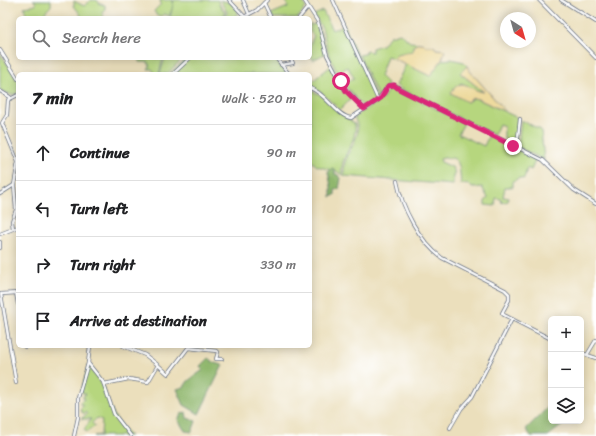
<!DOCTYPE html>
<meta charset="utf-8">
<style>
:root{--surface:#fff;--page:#f2f2f2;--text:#202124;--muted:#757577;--line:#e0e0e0}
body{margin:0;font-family:Sriracha,sans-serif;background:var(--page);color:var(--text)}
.controls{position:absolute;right:12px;bottom:12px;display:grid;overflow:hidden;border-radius:6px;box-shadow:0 2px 10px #0003}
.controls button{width:36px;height:36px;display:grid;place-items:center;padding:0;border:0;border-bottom:1px solid var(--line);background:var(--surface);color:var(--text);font:20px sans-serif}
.compass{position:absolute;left:500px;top:12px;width:36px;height:36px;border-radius:50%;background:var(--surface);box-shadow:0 2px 10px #0003;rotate:143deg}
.stop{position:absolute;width:12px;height:12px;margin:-9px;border:3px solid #db2777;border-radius:50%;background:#fff}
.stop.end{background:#db2777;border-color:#fff;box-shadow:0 1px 4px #0008}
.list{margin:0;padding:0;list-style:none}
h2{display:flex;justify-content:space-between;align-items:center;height:52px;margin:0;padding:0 16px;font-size:17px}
h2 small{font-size:13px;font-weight:400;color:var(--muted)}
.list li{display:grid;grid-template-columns:26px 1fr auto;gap:12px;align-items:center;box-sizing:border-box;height:56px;padding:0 16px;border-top:1px solid var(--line)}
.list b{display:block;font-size:15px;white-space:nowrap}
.list em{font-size:13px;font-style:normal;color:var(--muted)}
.icon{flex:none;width:22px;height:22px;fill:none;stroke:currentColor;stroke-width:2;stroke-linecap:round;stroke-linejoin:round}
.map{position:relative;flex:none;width:596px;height:436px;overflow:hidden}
.search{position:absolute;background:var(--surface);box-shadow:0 2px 10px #0003;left:16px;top:16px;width:296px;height:44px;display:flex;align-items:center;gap:10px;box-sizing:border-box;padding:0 14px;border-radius:6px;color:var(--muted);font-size:15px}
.panel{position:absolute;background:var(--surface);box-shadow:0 2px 10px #0003;left:16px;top:72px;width:296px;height:276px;border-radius:6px}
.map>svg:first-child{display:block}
.green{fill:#b6d67e;stroke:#68826e}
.forest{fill:#90b76d;stroke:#567366}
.sand{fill:#eeda9e;stroke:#84847e}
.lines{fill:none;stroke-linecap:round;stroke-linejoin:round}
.street-casing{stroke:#646d7f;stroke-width:4}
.street{stroke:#fff;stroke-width:2.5}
.route{stroke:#db2777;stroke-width:5}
</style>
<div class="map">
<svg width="596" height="436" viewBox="0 0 596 436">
<rect width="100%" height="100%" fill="#fff"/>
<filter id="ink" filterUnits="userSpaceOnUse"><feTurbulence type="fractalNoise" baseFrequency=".025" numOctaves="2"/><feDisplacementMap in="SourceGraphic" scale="8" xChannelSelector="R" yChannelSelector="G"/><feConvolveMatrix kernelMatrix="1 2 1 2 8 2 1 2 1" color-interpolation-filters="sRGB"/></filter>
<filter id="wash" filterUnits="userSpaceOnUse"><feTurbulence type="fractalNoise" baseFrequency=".012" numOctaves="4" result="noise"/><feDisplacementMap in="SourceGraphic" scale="16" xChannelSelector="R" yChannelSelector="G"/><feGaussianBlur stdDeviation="0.9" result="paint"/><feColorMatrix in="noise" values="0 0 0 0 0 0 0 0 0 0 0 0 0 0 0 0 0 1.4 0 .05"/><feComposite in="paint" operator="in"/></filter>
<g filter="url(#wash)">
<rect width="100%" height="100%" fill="#ebdfbc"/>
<g class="green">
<path d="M33 0H51V6L45 12 46 18H27L24 7 36 5 35 1Z"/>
<path d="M91 0H97L100 4 105 5V9L102 12 104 18H79L81 15 74 6V1L84 6Z"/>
<path d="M160 0H173V8L169 16 164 14 162 16H157L154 11 161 4Z"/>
<path d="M174 0H218L219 4 225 12 223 18H170Z"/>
<path d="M220 0 231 3 238 11 235 18H224L227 12Z"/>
<path d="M285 0H302L306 7 298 18H273L271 14 288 7Z"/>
<path d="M323 11 332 30 344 25 377 100 364 108 343 83 354 78 348 67 337 72 329 56 322 28 314 15Z"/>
<path d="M310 23 312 25 317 23 326 53 313 60C309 51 309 44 314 36L310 32Z"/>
<path d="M400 33 410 42 419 43 413 46V52L397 54 393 58 387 56 380 76 388 84 379 99 359 55 365 54 366 51 372 52V48L382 45 390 36Z"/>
<path d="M0 53 18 81V93L12 95 0 90Z"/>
<path d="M163 58 159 74H153L154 72 152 69H148L150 66 148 62H139V59Z"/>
<path d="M165 58H183L167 74H160Z"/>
<path d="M187 58H275L288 74H170Z"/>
<path d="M451 59 464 62 467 66 460 73 484 92C476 91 469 86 461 83L457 86 467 102 473 98 478 99 518 118 515 146 504 139V126L499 124 494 135 401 89 396 85 406 64 430 76 442 60Z"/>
<path d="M331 66 343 87 352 98 340 110 322 93 310 87V83Z"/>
<path d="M391 86 464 123 458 134 484 146 489 135 536 159 531 170 527 168 524 179 519 178 513 181V187H505L503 197 509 198 508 201 502 203 501 199 496 198 495 206 485 205V201L488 198 482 187 472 188 470 185 461 184C459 168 462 153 440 159L441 162 452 167 455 173 453 176V185L344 176C344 169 344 163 347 157 353 142 362 135 355 119L356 116 382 99Z"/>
<path d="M310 90 321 95 329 104 355 124C358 143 339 156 342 175L332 168 331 170 317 166 310 160Z"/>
<path d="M521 120 541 130 544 160 518 147Z"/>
<path d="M88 366C104 381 104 395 113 413 117 422 124 430 130 436H94L101 435 102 420 97 418 92 423 95 426 87 432 84 430 91 419H81L87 414 85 412 84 414 80 410 83 405 79 403 84 399 83 396 86 394 81 392Z"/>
</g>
<g class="forest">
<path d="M332 168 335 170V174L338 175 341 178 339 189 335 190V195L331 197V186L328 172Z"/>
<path d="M208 358 214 363 223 365 199 414 184 405 177 389 184 387 188 381 203 370 200 366Z"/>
<path d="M551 404V421H568L548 436H531L526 429Z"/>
<path d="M186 412 187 418 196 421 192 432 185 431 178 420 181 414Z"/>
</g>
<g class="sand">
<path d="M419 43H423L425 46H434L436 49 445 50 442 60 430 76 393 58 397 54 413 51V46Z"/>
<path d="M467 66 470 71 506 112 478 99 473 98 467 102 451 93C462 74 470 91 484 92L460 73Z"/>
</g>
</g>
<g filter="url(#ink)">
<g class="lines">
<g class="street-casing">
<g id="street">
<path d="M229 0 246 18"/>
<path d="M243 0 249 14"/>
<path d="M304 0 318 22 327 55 344 88 364 109"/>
<path d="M333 0 378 100"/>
<path d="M539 0 596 58"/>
<path d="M561 0 596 22"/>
<path d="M264 3 271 18"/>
<path d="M242 18 257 10 267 0"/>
<path d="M299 18 308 7"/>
<path d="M0 50 18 79"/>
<path d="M276 58 289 74"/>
<path d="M281 65 293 63 290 58"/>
<path d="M173 74 190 58"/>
<path d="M310 88C326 93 336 116 351 118L378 100 388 86 394 85 403 91 543 160 574 190 596 204"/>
<path d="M0 91 10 97"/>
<path d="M517 147 520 119"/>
<path d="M397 181C402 208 419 241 442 258L505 290 509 294V300L502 313 504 315 551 339"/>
<path d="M0 194 14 185"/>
<path d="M13 229 18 227"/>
<path d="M0 234 13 229 12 221 16 210 14 185 18 162 2 123 7 115 8 100 18 95"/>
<path d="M0 242V248"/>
<path d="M16 293 18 304"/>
<path d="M1 294 16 383"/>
<path d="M1 294 18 293"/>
<path d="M25 346V347"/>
<path d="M123 346 145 355 158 365"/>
<path d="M581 353 596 358"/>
<path d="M587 355 596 340"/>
<path d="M88 363 103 382 114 414 131 436"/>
<path d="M104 384 129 379 148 382 158 365 168 374 188 348 217 351 218 352 216 359H222"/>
<path d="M450 428 461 409 472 397 512 319"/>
<path d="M74 436 78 417V398L88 363 90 346"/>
</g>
</g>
<use href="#street" class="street"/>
</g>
</g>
<g class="lines" filter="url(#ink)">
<path class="route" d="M341 81 346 91 364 109 381 98 388 86 394 85 399 89 513 146"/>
</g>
</svg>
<div class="controls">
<button>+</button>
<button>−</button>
<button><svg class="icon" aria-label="layers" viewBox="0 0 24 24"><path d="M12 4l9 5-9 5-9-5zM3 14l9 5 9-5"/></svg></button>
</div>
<svg class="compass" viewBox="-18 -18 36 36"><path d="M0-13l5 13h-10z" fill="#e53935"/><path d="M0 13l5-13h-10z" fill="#757577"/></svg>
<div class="stop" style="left:341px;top:81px"></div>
<div class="stop end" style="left:513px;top:146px"></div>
<div class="search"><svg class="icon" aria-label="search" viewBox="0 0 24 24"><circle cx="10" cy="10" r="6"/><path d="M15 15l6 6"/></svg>Search here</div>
<section class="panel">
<h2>7 min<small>Walk · 520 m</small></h2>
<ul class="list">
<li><svg class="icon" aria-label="ahead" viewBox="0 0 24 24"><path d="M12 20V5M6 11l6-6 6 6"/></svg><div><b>Continue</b></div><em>90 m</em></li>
<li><svg class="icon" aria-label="left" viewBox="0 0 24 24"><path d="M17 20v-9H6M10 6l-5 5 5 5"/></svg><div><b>Turn left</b></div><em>100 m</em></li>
<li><svg class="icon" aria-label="right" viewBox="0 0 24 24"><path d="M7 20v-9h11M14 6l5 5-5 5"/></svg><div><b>Turn right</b></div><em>330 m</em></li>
<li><svg class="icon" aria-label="arrive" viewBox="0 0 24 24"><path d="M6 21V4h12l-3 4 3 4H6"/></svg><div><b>Arrive at destination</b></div></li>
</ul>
</section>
</div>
